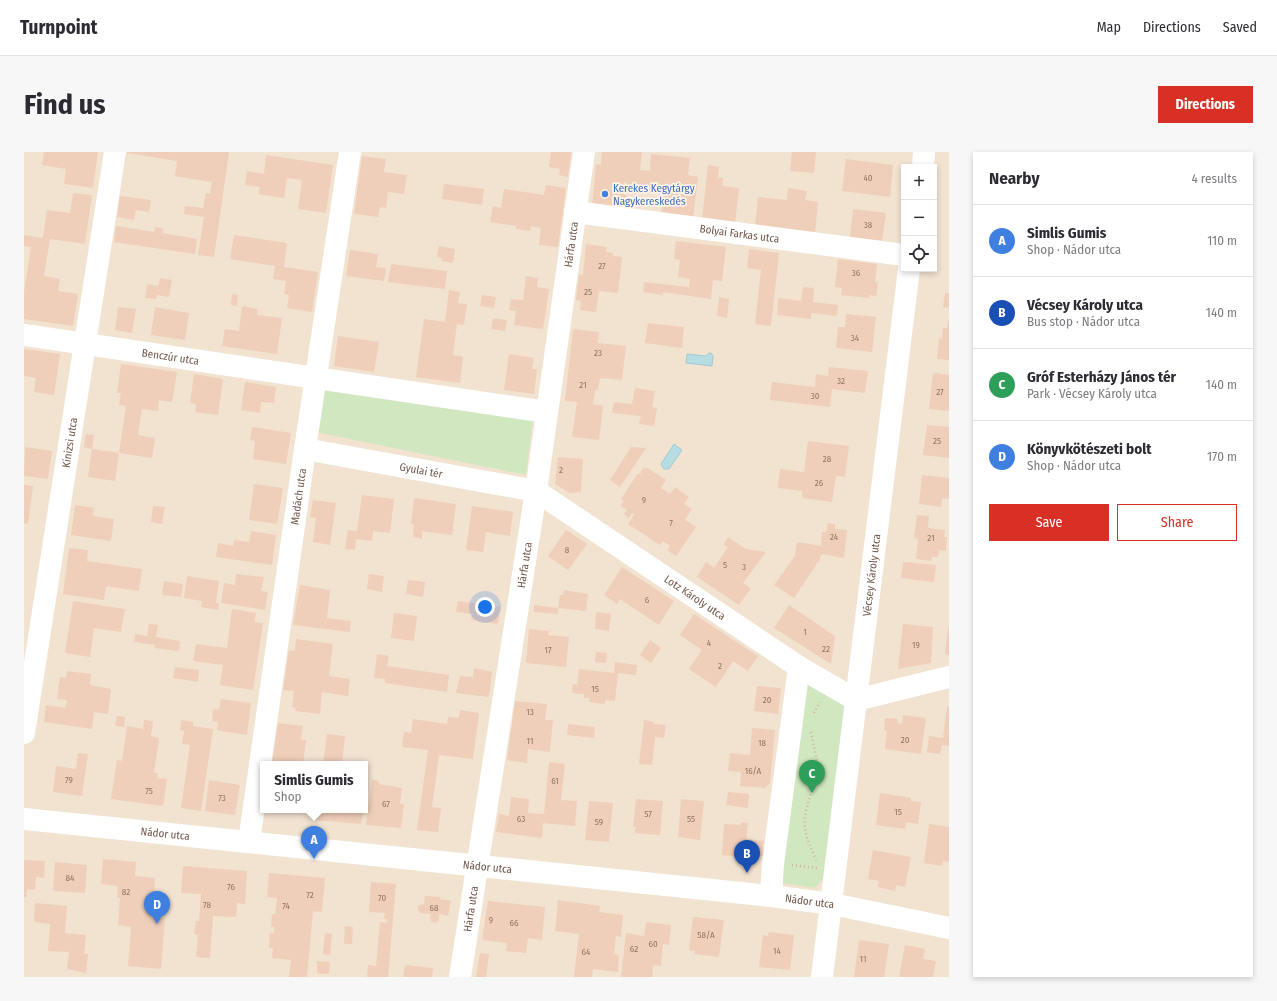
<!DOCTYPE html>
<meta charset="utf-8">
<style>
:root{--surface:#fff;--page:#f7f7f7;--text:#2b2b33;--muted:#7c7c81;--line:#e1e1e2;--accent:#d93025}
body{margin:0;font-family:"Fira Sans Condensed",sans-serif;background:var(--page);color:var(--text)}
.controls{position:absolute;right:12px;top:12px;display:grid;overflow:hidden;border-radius:0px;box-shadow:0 2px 6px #0003}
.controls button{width:36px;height:36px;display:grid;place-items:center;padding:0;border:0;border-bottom:1px solid var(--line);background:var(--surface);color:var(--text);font:20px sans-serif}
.you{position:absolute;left:461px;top:455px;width:14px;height:14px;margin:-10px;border:3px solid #fff;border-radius:50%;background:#1a73e8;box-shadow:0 0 0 6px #1a73e833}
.badge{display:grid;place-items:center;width:26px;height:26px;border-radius:50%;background:var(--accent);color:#fff;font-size:13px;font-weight:700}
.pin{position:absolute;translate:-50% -33px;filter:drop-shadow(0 1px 2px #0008)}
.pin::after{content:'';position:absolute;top:21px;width:14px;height:12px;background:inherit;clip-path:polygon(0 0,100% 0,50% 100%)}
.popup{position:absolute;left:236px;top:609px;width:108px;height:52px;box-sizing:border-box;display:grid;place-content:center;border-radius:0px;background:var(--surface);filter:drop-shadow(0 1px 3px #0005);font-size:13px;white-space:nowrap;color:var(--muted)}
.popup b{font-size:15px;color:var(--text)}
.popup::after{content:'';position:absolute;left:50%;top:100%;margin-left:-8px;border:8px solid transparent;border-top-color:var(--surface)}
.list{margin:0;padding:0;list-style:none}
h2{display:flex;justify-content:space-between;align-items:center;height:52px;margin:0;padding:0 16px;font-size:17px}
h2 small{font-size:13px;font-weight:400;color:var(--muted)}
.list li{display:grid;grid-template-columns:26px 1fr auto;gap:12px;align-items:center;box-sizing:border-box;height:72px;padding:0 16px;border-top:1px solid var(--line)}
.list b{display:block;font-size:15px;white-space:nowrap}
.list p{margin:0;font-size:13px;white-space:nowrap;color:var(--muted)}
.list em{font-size:13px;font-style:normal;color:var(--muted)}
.actions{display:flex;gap:8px;padding:12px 16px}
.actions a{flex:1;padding:9px 0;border:1px solid var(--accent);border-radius:0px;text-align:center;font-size:14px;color:var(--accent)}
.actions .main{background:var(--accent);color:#fff}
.icon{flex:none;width:22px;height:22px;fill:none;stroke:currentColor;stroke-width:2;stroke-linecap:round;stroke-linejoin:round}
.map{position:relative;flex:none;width:925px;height:825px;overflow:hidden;border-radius:0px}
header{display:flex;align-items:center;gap:24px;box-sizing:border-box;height:56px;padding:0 20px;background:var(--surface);border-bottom:1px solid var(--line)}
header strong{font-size:19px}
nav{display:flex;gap:22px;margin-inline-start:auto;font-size:14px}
.intro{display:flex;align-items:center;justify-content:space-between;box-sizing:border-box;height:96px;padding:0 24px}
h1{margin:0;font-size:28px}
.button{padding:10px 18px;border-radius:0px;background:var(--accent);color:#fff;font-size:14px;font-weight:700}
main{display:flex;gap:24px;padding:0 24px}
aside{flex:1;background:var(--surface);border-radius:0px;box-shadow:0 2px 6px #0003}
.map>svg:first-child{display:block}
.residential{fill:#f2e2d0;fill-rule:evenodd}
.green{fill:#d0e7c0}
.water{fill:#b7dde3;stroke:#9dccd4}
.building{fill:#efcfba}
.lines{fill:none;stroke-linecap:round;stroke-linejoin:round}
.path{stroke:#d3b29d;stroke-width:2.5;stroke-dasharray:1 3;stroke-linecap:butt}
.minor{stroke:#fff;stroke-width:22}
.shop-dot{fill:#3f7fe0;stroke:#fef5e7;stroke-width:1.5}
.labels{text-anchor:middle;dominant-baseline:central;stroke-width:3.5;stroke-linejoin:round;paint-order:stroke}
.number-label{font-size:9px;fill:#907565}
.shop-label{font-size:11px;fill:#366cbe;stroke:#fef5e7;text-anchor:start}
.street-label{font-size:11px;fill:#715749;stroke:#fef5e7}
</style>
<header>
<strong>Turnpoint</strong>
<nav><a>Map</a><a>Directions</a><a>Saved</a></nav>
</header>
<div class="intro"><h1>Find us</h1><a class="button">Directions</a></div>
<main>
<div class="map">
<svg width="925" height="825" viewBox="0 0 925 825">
<rect width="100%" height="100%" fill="#fbf1e1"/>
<path class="residential" d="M0 0H925V825H0ZM880 15H910V117H880ZM239 612H341V658H239Z"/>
<g class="green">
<path d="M301 233 509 265 502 323 292 280Z"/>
<path d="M777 520 822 550 804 721 791 736 751 730Z"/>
</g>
<g class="water">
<path d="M685 201H687L689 204 688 214 662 211 663 202 682 204Z"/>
<path d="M650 292 658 298 645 317H640L637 312Z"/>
</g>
<g class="building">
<path d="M20 0H74L69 36 40 32 42 17 18 13Z"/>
<path d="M103 0H205L190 105 174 103 180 65 160 62 161 54 179 56 182 41 186 42 188 30 151 24 153 9 103 1Z"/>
<path d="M527 0H547L544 25 535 23 536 17 525 15Z"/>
<path d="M578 0H618L616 18 626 19 627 2 666 6 664 23 674 25 669 66 637 62 640 40 627 38V40L603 37V31L600 30 599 42 602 43 601 55 597 54 596 57 568 54 572 12 577 13Z"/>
<path d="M768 0H792L790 21 766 19Z"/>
<path d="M242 3 309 13 302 61 274 57 278 28 263 26 260 46 234 42 236 35 221 33 223 19 240 22Z"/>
<path d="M338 4 362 7 360 20 383 23 380 42 364 40 362 56 356 55 354 65 330 62Z"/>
<path d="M822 7 869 13 866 45 818 39Z"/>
<path d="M684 13 695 15 694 26H699L698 34 715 36 711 71 678 67Z"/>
<path d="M420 32 460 37 458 53 418 47Z"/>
<path d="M522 33 542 36 534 95 515 93 517 76 507 74 506 79 492 77V74L466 70 469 54 477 56 480 37 520 43Z"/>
<path d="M764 36 783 39 781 48 794 50 791 81 731 74 734 45 763 48Z"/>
<path d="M49 41 68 43 61 92 26 87 20 124 36 127 34 139 54 142 49 174 0 167V140L7 95 0 94V83L19 86 23 58 46 61Z"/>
<path d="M96 44 127 48 125 60 112 58 110 68 93 65Z"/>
<path d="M829 57 862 61 858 89 826 86Z"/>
<path d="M92 74 130 80 131 75 139 76 138 81 173 87 171 102 90 90Z"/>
<path d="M210 83 263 91 260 115 294 120 288 160 263 156 265 143 260 142 262 129 249 127 251 114 206 107Z"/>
<path d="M652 89 702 95 698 129 689 128 687 147 639 140V143L619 140 620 130 665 135 666 127 654 125 656 108 650 107Z"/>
<path d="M562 92 583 95 582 100 589 101V104L598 105 594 141 575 139 572 160 556 158 557 149 552 148 555 122 559 123Z"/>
<path d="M415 94 431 97 429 111 417 109 418 106 413 105Z"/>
<path d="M725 97 755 101 747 174 731 172 737 118 723 116Z"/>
<path d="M326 98 354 102 352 115 362 116 360 129 322 124Z"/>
<path d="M814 107 853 112 851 130H854L852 144 846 143 845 146 817 143 818 136 811 135Z"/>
<path d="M367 112 423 119 421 137 364 130Z"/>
<path d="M502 124 514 126 513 135 525 137 519 177 490 173 492 159 485 158 487 147 499 148Z"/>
<path d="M136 126 148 128 145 145 133 143 132 147 121 146 123 132 134 134Z"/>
<path d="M779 135 790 136 789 150 814 153 813 164 787 161V167L753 163 754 146 777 149Z"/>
<path d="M425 138 436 140 434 151 443 152 440 173 433 172 429 203 439 205 436 231 392 225 400 167 421 170Z"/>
<path d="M921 141H925V156L919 155Z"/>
<path d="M208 142 214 143 213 154 207 153Z"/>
<path d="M458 143 472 145 470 156 456 154Z"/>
<path d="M695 145 705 147 703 166 693 164Z"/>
<path d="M218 154 234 157 233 163 258 166 253 202 198 194 201 177 215 179Z"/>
<path d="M94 155 112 157 108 181 91 178Z"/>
<path d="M131 155 165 161 161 188 127 183Z"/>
<path d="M822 162 852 165 848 200 812 196 814 175H821Z"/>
<path d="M469 166 483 168 481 179 467 177Z"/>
<path d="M924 169H925V208L913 207 915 186 918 187 919 176H923Z"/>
<path d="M624 171 660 175 658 196 621 191Z"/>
<path d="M549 177 575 180 574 191 602 194 598 228 576 226 574 238H571L569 252 579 254 575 288 548 285 553 250 541 249Z"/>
<path d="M314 184 355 190 350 220 310 214Z"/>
<path d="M0 197 36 202 30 243 10 240 12 226 0 224Z"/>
<path d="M485 202 510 206 508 217H513L510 242 480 238Z"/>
<path d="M97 212 153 220 148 250 135 248 134 259 118 257 114 283 131 286 128 306 95 301 102 254 95 253 97 241H93Z"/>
<path d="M805 215 844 219 841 241 808 237 806 255 746 248 748 230 791 235 792 222 804 224Z"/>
<path d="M909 221 925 223V259L905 257Z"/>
<path d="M170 222 199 227 194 263 171 260 172 252 166 251Z"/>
<path d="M221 230 252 235 250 251 237 250 236 261 217 258Z"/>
<path d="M611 236 631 239 628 255 633 256 630 274 615 272 617 264 588 261 590 250 608 252Z"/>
<path d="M903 273 925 275V306L899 303Z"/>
<path d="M228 275 267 281 262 312 229 307 231 289 226 288Z"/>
<path d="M62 282 70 283 68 297 60 295Z"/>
<path d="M784 289 825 294 821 325 812 324 808 350 778 346V339L754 336 756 317 780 320Z"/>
<path d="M1 295 28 299 24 327 0 324Z"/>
<path d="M607 295 622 296 596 335 586 328Z"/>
<path d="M68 297 95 301 91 329 64 325Z"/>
<path d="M534 305 559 307 557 340 546 341 531 332Z"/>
<path d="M622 315 642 328 637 336 646 342 651 335 665 345 660 352 668 357 661 368 672 375 652 404 643 398 646 394 639 389 636 393 604 372 610 363 608 361 605 366 600 362 603 358 597 354 600 349 597 347 614 321 617 323 618 322 616 321 619 316 621 317Z"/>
<path d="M898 323 925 326V347L918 346 917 355 895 352Z"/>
<path d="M230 332 259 336 253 372 225 368Z"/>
<path d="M0 333 9 334 4 372 0 371Z"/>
<path d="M338 343 370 347 366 381 349 379 348 389 332 387 331 398 321 397 324 378 333 379Z"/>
<path d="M390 346 432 352 428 383 398 379V387L389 385 390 373 387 372Z"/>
<path d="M289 348 312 351 306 393 289 390 292 366 286 365Z"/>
<path d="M51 353 70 356 69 364 90 367 87 389 47 383Z"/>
<path d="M129 354 141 355 138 372 127 370Z"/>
<path d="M448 354 489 360 486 384 462 380 459 400 442 398Z"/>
<path d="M893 363 905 364 904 376 921 378 920 385H923L922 399 915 398 914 405H908L907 409 892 407 894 387 890 386Z"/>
<path d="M804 371 811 372V377L823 378 820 406 797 402 796 407 770 446 750 433 771 404 773 390 797 394 798 380H802Z"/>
<path d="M542 378 563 392 544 418 524 404Z"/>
<path d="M227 379 252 383 248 413 192 405 194 391 209 394 210 388 225 390Z"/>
<path d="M704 385 722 397 742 400 719 431 727 436 715 453 673 425 682 410 690 416 704 395 699 393Z"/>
<path d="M45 396 64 398 63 409 118 417 115 439 82 434 80 448 39 442Z"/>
<path d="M879 410 912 413 910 430 877 426Z"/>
<path d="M598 415 650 449 635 473 596 447 593 452 580 443Z"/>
<path d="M212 422 240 425 237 439 244 440 241 458 197 451 200 431 211 433Z"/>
<path d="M345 422 360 424 358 440 343 437Z"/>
<path d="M163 424 195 429 192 451H195L194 458 177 455 178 449 160 446Z"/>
<path d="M384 428 401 430 399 445 382 442Z"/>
<path d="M140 429 159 432 157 445 138 443Z"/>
<path d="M276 433 306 438 303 466 327 469 326 480 269 473Z"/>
<path d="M540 438 564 442 562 459 534 456 536 443H539Z"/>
<path d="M49 449 101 457 97 480 70 476 66 505 41 501Z"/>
<path d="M434 449 476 455 474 472 447 468 448 462 432 460Z"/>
<path d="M510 453 534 456V462L510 460Z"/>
<path d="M765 453 811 484 807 512 750 476Z"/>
<path d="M208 457 232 461 230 470 239 471 229 538 196 533 199 513 169 509 172 492 203 496Z"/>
<path d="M572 460 587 462 585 479 571 477Z"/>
<path d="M370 461 393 464 390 489 367 486Z"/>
<path d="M670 462 734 504 724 519 709 509 692 535 665 517 678 498 656 483Z"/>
<path d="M125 472 134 473 132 485 156 489 155 499 130 496 131 493 110 490 111 482 123 484Z"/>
<path d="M879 472 909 475 907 511 874 517Z"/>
<path d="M924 476H925V503L921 502Z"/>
<path d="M505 477 525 479 524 483 545 485 542 515 502 511Z"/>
<path d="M272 487 309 492 305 524 326 527 324 544 298 540 296 562 271 559 272 556 268 555 270 539 259 538 265 498 271 499Z"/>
<path d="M626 488 637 496 627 511 616 503Z"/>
<path d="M572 500 583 501 582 511 571 510Z"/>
<path d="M353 502 365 504 363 514 425 523 423 540 361 531V527L350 526Z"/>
<path d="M591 510 613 513 612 523 594 521 591 549 581 548V552L565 550 566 546H560V542L548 541 549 532 553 533 555 517 590 521Z"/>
<path d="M151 515 175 518 174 530 149 526Z"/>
<path d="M450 516 468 520 465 545 432 541 436 524 449 525Z"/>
<path d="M43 519 67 522 66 533 87 537 84 562 70 560 68 577 20 570 22 553 41 556 43 548 33 547 36 525 42 526Z"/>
<path d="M733 534 757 536 754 562 730 559Z"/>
<path d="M197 547 227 551 223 583 193 578 194 570 188 569 189 557 195 558Z"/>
<path d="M491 549 523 552 521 568H529L526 600 504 597 503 611 483 608Z"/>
<path d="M923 555H925V594L918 593 916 602 903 600 905 584 919 586Z"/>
<path d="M436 558 455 561 449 607 415 603 408 655 417 656 414 680 393 678 404 598 378 595 380 580 387 581 389 567 423 572 424 565 435 566Z"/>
<path d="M879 563 902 566 897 602 861 597 863 579 860 578 861 566 874 567 873 571 878 572Z"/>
<path d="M93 564 101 565 100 575 91 574Z"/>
<path d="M120 568 129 569 127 584 135 586 130 621H134L133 626 143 627 139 654 87 647 93 608 98 609 103 574 119 577Z"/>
<path d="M157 568 169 570V574L189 577 177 659 157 656 166 593 158 592 160 579 156 578Z"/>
<path d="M620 568 630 570V572L642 573 640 586 631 585 628 613 615 612Z"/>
<path d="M254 571 279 574 277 588H282L279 612H248Z"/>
<path d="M544 572 571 575 570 586 543 583Z"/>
<path d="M728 576 751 578 746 631 741 636 716 634 717 620 704 619 706 601 726 603Z"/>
<path d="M303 582 321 584 318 612H299Z"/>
<path d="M54 601 64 602 58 644 29 640 32 614 52 617Z"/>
<path d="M525 610 541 612 537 648 553 649 551 674 519 671 518 686 472 680 475 662 485 664 487 645 505 647 504 661 520 662Z"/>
<path d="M185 628 216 633 211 663 181 659Z"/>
<path d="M348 628 355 629V632L378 636 376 652H380L377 676 342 673Z"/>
<path d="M704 640 725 642 724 656 702 653Z"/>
<path d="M856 641 887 646V649L897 650 894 672 882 670 881 677 852 673Z"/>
<path d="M612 647 639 649 636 683 611 681 612 675H609Z"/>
<path d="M657 647 680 649 676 688 654 685Z"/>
<path d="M565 649 589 651 585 690 561 688Z"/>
<path d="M268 658H339L337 672 292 668 293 662Z"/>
<path d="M717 670 724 671 722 687 740 689 739 694 740 699 738 704 731 706 698 703 700 672 717 673Z"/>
<path d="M905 672 925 675V710L919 709 918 714 900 711Z"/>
<path d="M849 698 887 705 881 735 872 733 871 739 854 735 855 729 844 727Z"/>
<path d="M79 707 112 710 111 724 131 726 128 765 141 766 137 817 104 814 107 775 94 773 96 746H93L94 734 77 732Z"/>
<path d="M0 708 21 709 20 726 12 725 11 738 3 737 2 745H0Z"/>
<path d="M31 710 63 713 61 741 29 739Z"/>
<path d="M159 714 223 719 221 752 213 751 212 765 189 764 186 806 172 805 174 783 170 782 172 769H175L177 742 157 741Z"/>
<path d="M245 721 301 726 298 760 289 759 283 825H265L267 808 248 806 249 796H245L246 781H250V775H247L248 762H251L253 746 243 745Z"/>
<path d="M347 730 372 732 364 825H343L344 813 352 814 356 770 363 771V767H360L361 761 345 760Z"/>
<path d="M401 744 417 745 416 747 427 749 424 764 415 762V768L412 771 408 770 406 767 407 762 397 761 394 758V754L400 752Z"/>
<path d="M534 748 576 754 575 760 599 763 597 785 592 784 590 802 595 803 594 820 569 817 568 825H550L555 782 531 779Z"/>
<path d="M464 749 521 755 518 788 504 786 502 801 482 799 483 791 458 788Z"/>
<path d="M11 751 43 754 41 781 62 783 60 802H64L62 821 43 817 45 800 24 799 26 772 10 770Z"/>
<path d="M669 765 700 768 695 805 670 802 671 799 665 798Z"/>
<path d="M622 770 647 773 645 793 639 792 637 814 629 813 628 825H597L602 781 620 784Z"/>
<path d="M321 774 329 775 328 792H320Z"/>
<path d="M745 780 770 783 766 818 735 815 739 783 744 784Z"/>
<path d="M301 781 308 782 306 803 299 802Z"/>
<path d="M835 788 865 792 860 825H830Z"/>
<path d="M881 793 901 797 899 807 912 809 909 825H875Z"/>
<path d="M456 801 465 802 462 825H452Z"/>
<path d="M293 809 306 810 305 822 293 821Z"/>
<path d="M381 813 409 816 408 825H379Z"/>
</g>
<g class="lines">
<g class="path">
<path d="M790 561 796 550"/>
<path d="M787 580 794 615 782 659 780 672 783 686 792 708"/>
<path d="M768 713 793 716"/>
</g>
<g class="minor">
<path d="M899 15 900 0"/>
<path id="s1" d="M551 60 880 103"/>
<path id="s2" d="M0 183 523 260"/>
<path id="s3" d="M281 297 512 339 775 515 832 548"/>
<path d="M832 548 925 525"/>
<path id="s4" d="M0 581 91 0"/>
<path id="s5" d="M0 667 747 744 808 752 925 776"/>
<path id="s6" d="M225 690 281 297 326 0"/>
<path d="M747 744 749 712 775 515"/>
<path id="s7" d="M436 825 512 339 560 0"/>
<path id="s8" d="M798 825 885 117"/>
</g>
</g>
<circle class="shop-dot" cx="581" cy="42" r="4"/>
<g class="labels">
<g class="number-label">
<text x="844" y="26">40</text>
<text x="844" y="73">38</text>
<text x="578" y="114">27</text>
<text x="832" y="121">36</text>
<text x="564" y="140">25</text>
<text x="831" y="186">34</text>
<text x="574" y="201">23</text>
<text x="817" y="229">32</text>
<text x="559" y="233">21</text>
<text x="916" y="240">27</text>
<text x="791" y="244">30</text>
<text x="913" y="289">25</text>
<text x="803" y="307">28</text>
<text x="537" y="318">2</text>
<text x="795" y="331">26</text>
<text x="620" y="348">9</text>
<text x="647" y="371">7</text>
<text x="810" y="385">24</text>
<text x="907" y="386">21</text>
<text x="543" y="398">8</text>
<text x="701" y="413">5</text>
<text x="720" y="415">3</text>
<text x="623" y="448">6</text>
<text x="781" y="480">1</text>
<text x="685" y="491">4</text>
<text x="892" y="493">19</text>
<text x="802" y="497">22</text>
<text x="524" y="498">17</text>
<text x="696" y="514">2</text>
<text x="571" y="537">15</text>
<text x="743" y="548">20</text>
<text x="506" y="560">13</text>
<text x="881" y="588">20</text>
<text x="506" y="589">11</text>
<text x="738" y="591">18</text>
<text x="729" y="619">16/A</text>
<text x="45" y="628">79</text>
<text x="531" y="629">61</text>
<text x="125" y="639">75</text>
<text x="198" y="646">73</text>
<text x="362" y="652">67</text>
<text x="874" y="660">15</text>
<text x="624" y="662">57</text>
<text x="497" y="667">63</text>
<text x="667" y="667">55</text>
<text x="575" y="670">59</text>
<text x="46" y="726">84</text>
<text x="207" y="735">76</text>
<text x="102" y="740">82</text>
<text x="286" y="743">72</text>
<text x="358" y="746">70</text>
<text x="183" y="753">78</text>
<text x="262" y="754">74</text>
<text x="410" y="756">68</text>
<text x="467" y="768">9</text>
<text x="490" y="771">66</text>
<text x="682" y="783">58/A</text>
<text x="629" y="792">60</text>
<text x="610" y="797">62</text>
<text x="753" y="799">14</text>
<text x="562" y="800">64</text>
<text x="839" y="807">11</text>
</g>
<g class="shop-label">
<text x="589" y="36">Kerekes Kegytárgy<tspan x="589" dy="13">Nagykereskedés</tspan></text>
</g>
<g class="street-label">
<text stroke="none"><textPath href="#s1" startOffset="166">Bolyai Farkas utca</textPath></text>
<text stroke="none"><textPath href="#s7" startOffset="741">Hárfa utca</textPath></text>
<text stroke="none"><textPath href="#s2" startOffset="148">Benczúr utca</textPath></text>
<text stroke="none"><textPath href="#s4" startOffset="294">Kinizsi utca</textPath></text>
<text stroke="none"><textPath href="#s3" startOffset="118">Gyulai tér</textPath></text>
<text stroke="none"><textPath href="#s6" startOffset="349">Madách utca</textPath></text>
<text stroke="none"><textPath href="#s7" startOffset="417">Hárfa utca</textPath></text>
<text stroke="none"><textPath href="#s8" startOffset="405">Vécsey Károly utca</textPath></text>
<text stroke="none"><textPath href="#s3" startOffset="426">Lotz Károly utca</textPath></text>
<text stroke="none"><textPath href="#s5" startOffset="142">Nádor utca</textPath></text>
<text stroke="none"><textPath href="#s5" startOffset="466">Nádor utca</textPath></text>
<text stroke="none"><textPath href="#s5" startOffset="790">Nádor utca</textPath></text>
<text stroke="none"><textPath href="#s7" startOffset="69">Hárfa utca</textPath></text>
</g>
</g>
</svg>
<div class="controls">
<button>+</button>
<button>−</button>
<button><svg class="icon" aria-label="locate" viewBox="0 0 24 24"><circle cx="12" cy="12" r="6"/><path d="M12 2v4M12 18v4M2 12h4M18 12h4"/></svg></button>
</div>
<div class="you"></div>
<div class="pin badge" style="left:290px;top:707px;background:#3f7fe0">A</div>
<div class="popup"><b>Simlis Gumis</b>Shop</div>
<div class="pin badge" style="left:723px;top:721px;background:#1a4fb4">B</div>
<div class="pin badge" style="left:788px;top:641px;background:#2e9e5b">C</div>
<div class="pin badge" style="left:133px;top:772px;background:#3f7fe0">D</div>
</div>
<aside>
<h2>Nearby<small>4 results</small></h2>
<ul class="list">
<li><span class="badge" style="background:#3f7fe0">A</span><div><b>Simlis Gumis</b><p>Shop · Nádor utca</p></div><em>110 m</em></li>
<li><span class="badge" style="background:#1a4fb4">B</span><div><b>Vécsey Károly utca</b><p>Bus stop · Nádor utca</p></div><em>140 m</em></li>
<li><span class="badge" style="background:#2e9e5b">C</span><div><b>Gróf Esterházy János tér</b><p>Park · Vécsey Károly utca</p></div><em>140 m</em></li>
<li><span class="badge" style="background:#3f7fe0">D</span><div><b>Könyvkötészeti bolt</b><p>Shop · Nádor utca</p></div><em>170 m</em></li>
</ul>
<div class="actions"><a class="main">Save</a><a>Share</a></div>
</aside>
</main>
